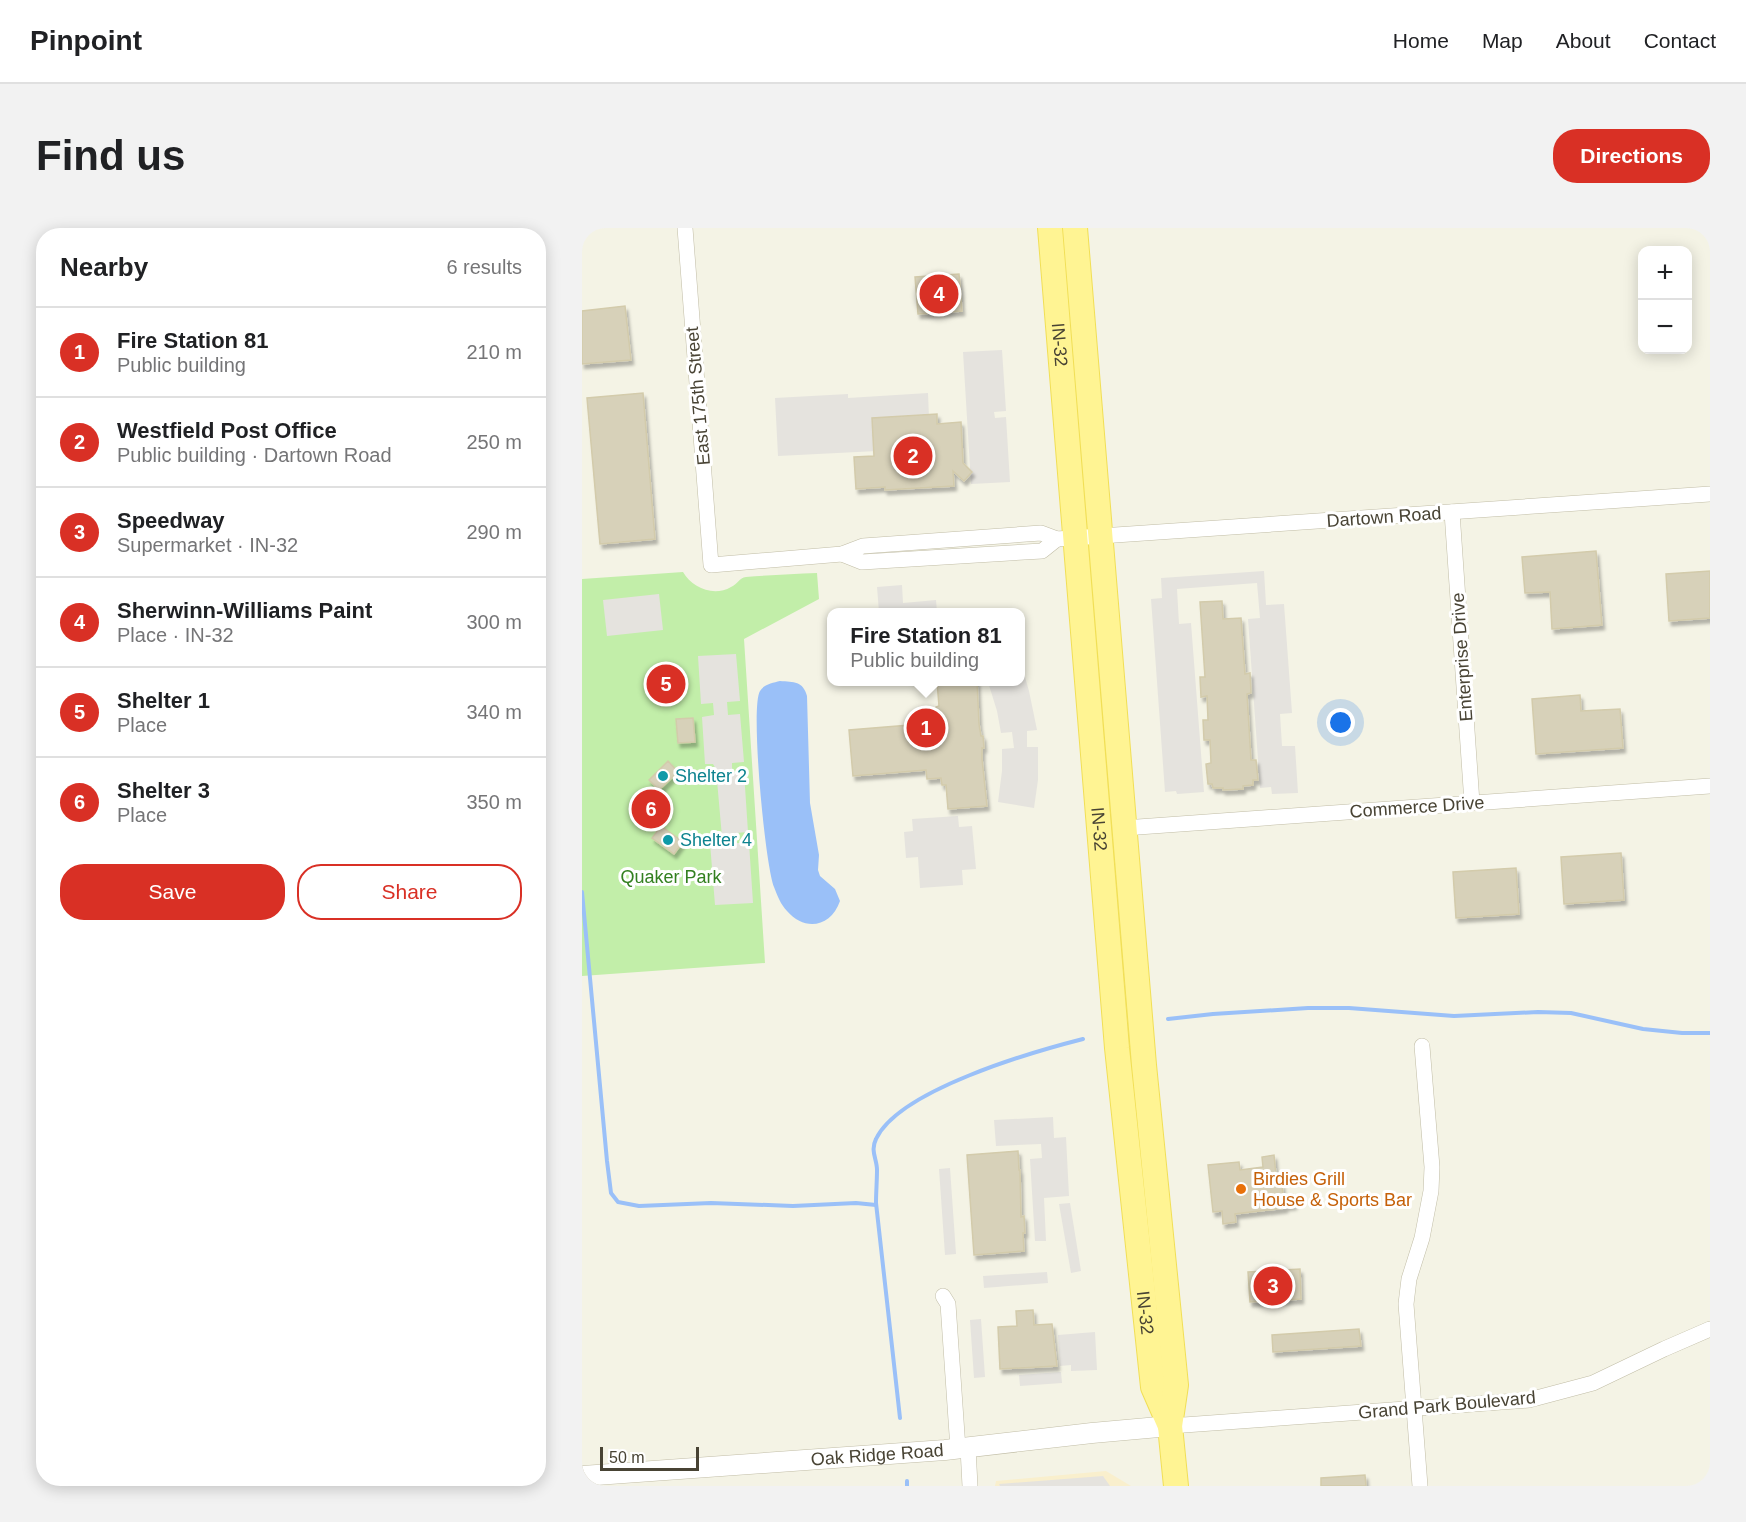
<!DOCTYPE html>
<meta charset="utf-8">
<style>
:root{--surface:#fff;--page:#f2f2f2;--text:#202124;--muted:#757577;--line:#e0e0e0;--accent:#d93025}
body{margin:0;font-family:Arial,sans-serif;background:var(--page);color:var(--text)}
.controls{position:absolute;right:18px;top:18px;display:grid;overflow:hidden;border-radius:12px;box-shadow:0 3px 15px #0003}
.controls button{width:54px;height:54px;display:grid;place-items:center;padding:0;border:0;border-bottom:2px solid var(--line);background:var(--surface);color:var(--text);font:30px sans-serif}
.scale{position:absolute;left:18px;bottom:15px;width:99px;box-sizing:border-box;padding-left:6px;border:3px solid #484334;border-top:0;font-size:16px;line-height:21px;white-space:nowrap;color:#484334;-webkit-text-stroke:4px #fff;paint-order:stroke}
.you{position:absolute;left:759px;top:495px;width:21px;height:21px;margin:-15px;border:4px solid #fff;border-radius:50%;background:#1a73e8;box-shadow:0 0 0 9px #1a73e833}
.badge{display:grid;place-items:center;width:39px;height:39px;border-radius:50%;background:var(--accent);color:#fff;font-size:20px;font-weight:700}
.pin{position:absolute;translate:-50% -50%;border:3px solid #fff;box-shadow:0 2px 6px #0006}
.popup{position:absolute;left:245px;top:380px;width:198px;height:78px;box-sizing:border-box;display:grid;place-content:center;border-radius:12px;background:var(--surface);filter:drop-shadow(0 2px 4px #0005);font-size:20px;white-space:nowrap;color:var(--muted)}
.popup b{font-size:22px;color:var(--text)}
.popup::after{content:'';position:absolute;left:50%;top:100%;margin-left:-12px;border:12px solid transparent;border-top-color:var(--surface)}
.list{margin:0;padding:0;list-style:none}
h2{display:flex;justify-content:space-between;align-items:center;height:78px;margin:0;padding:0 24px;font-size:26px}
h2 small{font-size:20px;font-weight:400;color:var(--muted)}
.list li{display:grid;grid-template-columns:39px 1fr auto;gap:18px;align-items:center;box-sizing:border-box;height:90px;padding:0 24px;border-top:2px solid var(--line)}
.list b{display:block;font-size:22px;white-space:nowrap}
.list p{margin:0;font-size:20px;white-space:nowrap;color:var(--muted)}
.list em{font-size:20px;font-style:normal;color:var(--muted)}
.actions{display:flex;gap:12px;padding:18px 24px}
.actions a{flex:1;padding:14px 0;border:2px solid var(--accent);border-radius:24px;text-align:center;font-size:21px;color:var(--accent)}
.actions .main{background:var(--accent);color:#fff}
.map{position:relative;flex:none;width:1128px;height:1258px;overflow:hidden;border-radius:24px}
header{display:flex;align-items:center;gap:36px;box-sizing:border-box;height:84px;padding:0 30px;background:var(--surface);border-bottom:2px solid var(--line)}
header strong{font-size:28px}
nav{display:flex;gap:33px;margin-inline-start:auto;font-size:21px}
.intro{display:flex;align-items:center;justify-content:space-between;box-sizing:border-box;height:144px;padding:0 36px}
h1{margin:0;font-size:42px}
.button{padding:15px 27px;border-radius:24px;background:var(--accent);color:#fff;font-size:21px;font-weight:700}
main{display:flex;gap:36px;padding:0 36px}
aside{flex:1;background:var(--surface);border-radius:24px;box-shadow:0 3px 15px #0003}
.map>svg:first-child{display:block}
.commercial{fill:#f9efcd}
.green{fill:#c2eea9}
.parking{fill:#e5e3de}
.water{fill:#9ac0f8}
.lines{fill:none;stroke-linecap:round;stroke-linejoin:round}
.stream{stroke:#9ac0f8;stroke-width:4}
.building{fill:#d7d1b9;stroke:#d3cbab;stroke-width:1.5;filter:url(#shadow)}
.minor-casing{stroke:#c1bda6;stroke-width:16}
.tertiary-casing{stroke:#c1bda6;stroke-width:21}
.primary-casing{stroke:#f1df56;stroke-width:26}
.minor{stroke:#fff;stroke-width:15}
.tertiary{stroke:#fff;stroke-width:20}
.primary{stroke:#fff493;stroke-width:24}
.culture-dot{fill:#0f9aa8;stroke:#fff;stroke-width:2}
.food-dot{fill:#e8710a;stroke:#fff;stroke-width:2}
.labels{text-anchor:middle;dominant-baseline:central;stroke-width:6;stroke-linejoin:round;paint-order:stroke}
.street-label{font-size:18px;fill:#484334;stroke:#fff}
.culture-label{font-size:18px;fill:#0d838f;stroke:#fff;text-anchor:start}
.park-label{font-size:18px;fill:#338020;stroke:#fff}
.food-label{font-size:18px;fill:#c56008;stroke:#fff;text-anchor:start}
</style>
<header>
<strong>Pinpoint</strong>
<nav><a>Home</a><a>Map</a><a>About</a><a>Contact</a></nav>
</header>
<div class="intro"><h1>Find us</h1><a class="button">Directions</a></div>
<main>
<aside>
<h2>Nearby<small>6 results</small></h2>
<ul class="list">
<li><span class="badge">1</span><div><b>Fire Station 81</b><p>Public building</p></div><em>210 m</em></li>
<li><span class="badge">2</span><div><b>Westfield Post Office</b><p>Public building · Dartown Road</p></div><em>250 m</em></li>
<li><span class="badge">3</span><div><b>Speedway</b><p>Supermarket · IN-32</p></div><em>290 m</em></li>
<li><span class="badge">4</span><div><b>Sherwinn-Williams Paint</b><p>Place · IN-32</p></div><em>300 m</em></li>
<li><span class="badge">5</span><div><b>Shelter 1</b><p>Place</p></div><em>340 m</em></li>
<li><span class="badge">6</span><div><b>Shelter 3</b><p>Place</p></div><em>350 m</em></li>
</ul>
<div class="actions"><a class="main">Save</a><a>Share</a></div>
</aside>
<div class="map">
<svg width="1128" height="1258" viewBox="0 0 1128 1258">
<defs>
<filter id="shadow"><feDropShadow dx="2.5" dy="4.5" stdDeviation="1.5" flood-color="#0004"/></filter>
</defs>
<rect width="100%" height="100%" fill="#f4f3e5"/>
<path class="commercial" d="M524 1243 549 1258H413L414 1253Z"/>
<path class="green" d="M101 344C110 360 132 369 149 359 156 356 157 350 164 349 188 347 212 346 235 345L237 371 162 411 183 735 0 748V351Z"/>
<g class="parking">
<path d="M420 122 424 183 412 184 413 190 424 189 428 254 389 256 381 124Z"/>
<path d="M346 165 347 190 295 223 196 228 193 170 266 166V170Z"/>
<path d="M682 343 684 377 702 376 710 485 698 486 700 518H713L716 565 690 566 689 559 678 560 666 391 678 390 675 355 595 361 597 396 609 395 622 564 595 566 594 563 583 564 569 371 580 370 579 350Z"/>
<path d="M320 357 321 375 354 372 355 384H297L295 359Z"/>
<path d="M77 366 81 402 25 408 21 372Z"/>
<path d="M154 426 158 473 145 474 146 487 158 486 162 534 150 535V545L162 544 166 604 154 605 155 615H167L171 675 133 677 128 615 139 613 140 609 134 541 131 536H123L120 489 132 487 131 475 119 476 116 428Z"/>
<path d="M441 442 447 463 455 502 445 503V519H456V552L452 580 416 574 420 543V521L432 520 430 504 419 505 415 483 406 454H439V443Z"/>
<path d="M376 588 377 599 390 598 394 641 380 642 381 657 338 660 336 629 324 630 322 604 331 603 330 591Z"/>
<path d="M471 889 472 910 484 909 487 968 462 970 464 1013H453L448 931 460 930 459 916 414 918 412 892Z"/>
<path d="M368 940 374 1026 363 1027 357 941Z"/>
<path d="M488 975 499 1043 489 1045 477 976Z"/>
<path d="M465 1044 466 1055 402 1060 401 1048Z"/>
<path d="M399 1091 403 1149 392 1150 388 1092Z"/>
<path d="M513 1104 515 1142 489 1143V1137L478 1138 476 1107Z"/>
<path d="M479 1144 480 1155 438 1158 437 1147Z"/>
<path d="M521 1248 528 1258H418L417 1256Z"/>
</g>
<path class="water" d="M198 453C212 454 221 453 225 468L228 575 237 627 236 642 238 648 253 661 258 673C249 699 223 704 205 683 199 677 195 667 192 659 183 636 168 479 178 463 182 456 191 455 198 453Z"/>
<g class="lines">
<g class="stream">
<path d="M0 664 25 933 29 965 36 974 57 978 129 975 211 978 274 975 294 977"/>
<path d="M586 791 631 786 726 780H767L872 788 956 784 989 785 1061 801 1100 805H1128"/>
<path d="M318 1190 294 975C294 964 295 953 295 942 295 931 288 923 294 911 317 862 450 824 501 811"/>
<path d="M325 1253V1258"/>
</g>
</g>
<g class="building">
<path d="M377 46 380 83 336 86 333 49Z"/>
<path d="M43 78 49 132 0 136V83Z"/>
<path d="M61 165 73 311 18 316 5 170Z"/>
<path d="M355 186V196L379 194 381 235 390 244 382 253 371 243 372 258 303 262V259L274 261 272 229 292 228 290 190Z"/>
<path d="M1014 323 1020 397 970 401 968 364 943 365 940 329Z"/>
<path d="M1128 343V390L1087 393 1084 346Z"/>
<path d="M640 373 641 391 659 390 663 446 668 445 669 465 665 466 669 532H674L676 552H671V557L661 558V561L641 562V560H631L630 556H626L624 536 629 535 628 512H622L621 492H626L625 468 619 469 618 449H623L618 374Z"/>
<path d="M90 443 92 469 78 470 76 444Z"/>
<path d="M355 453H395L397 496 399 508H401L402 520H400V531L405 578 366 581 364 557H360L359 550 345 551 344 542 271 548 267 502 340 496 339 486 354 485V479L357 478Z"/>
<path d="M998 467 999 483 1038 481 1041 520 954 526 950 471Z"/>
<path d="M111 490 113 514 96 515 94 491Z"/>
<path d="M86 533 96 544 77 562 67 552Z"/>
<path d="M75 567 77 594 62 595 60 568Z"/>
<path d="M79 598 101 614 92 626 70 610Z"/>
<path d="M1039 625 1042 672 982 676 979 629Z"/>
<path d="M934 640 937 686 874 690 871 644Z"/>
<path d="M436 923 437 942H438L439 989 442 988 443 1005H441L442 1023 392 1027 385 927Z"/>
<path d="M692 927 695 957 700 956 701 967 711 966 712 977 703 978V980L653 986 654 994 641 996 640 983 631 984 626 937 657 934 658 942 681 939 680 929Z"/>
<path d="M718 1041 719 1071 668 1074 666 1044Z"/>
<path d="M451 1082 452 1097 470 1096 475 1138 418 1141 416 1099 435 1098 434 1083Z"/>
<path d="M777 1101 779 1118 691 1124 690 1107Z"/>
<path d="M783 1247 784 1258H739V1250Z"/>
</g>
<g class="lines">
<g class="minor-casing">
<g id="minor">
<path d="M103 0 129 337 260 326 281 318 309 316 459 305 475 311 1128 266"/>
<path d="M870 284 890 575"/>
<path d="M260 326 280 334 460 323 475 311"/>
<path d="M542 600 1128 558"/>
<path d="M361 1068 366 1076 376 1221"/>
<path d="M588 1198 947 1172 1011 1155 1082 1121 1128 1101"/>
<path d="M386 1220 388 1258"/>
<path d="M838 1258 824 1076 827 1051 840 1010 849 963 850 939 840 818"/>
</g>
</g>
<g class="tertiary-casing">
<g id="tertiary">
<path id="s1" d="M0 1248 363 1222 510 1205 588 1198"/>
</g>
</g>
<g class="primary-casing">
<g id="primary">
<path id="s2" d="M468 0 535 820 571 1159 588 1198"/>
<path d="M493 0 562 837 594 1157 588 1198 594 1258"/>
</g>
</g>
<use href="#minor" class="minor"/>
<use href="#tertiary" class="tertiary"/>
<use href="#primary" class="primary"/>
</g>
<g class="culture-dot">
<circle cx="81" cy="548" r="6"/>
<circle cx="86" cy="612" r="6"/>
</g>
<circle class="food-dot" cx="659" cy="961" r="6"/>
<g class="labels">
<g class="street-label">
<text stroke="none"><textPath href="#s2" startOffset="117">IN-32</textPath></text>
<text transform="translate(116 168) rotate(-95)">East 175th Street</text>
<text transform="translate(802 289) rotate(-4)">Dartown Road</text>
<text transform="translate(880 429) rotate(-94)">Enterprise Drive</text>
<text transform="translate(835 579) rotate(-4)">Commerce Drive</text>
<text stroke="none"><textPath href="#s2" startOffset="603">IN-32</textPath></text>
<text stroke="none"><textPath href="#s2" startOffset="1089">IN-32</textPath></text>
<text transform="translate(865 1177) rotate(-5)">Grand Park Boulevard</text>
<text stroke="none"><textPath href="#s1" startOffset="296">Oak Ridge Road</textPath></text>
</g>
<g class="culture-label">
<text x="93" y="548">Shelter 2</text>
<text x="98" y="612">Shelter 4</text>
</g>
<g class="park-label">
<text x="89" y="649">Quaker Park</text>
</g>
<g class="food-label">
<text x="671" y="951">Birdies Grill<tspan x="671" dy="21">House &amp; Sports Bar</tspan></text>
</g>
</g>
</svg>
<div class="controls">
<button>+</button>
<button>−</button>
</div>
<div class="scale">50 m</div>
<div class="you"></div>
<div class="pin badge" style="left:344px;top:500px">1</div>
<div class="popup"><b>Fire Station 81</b>Public building</div>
<div class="pin badge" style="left:331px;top:228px">2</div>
<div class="pin badge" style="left:691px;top:1058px">3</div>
<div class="pin badge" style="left:357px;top:66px">4</div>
<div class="pin badge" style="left:84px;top:456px">5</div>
<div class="pin badge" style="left:69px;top:581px">6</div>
</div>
</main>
